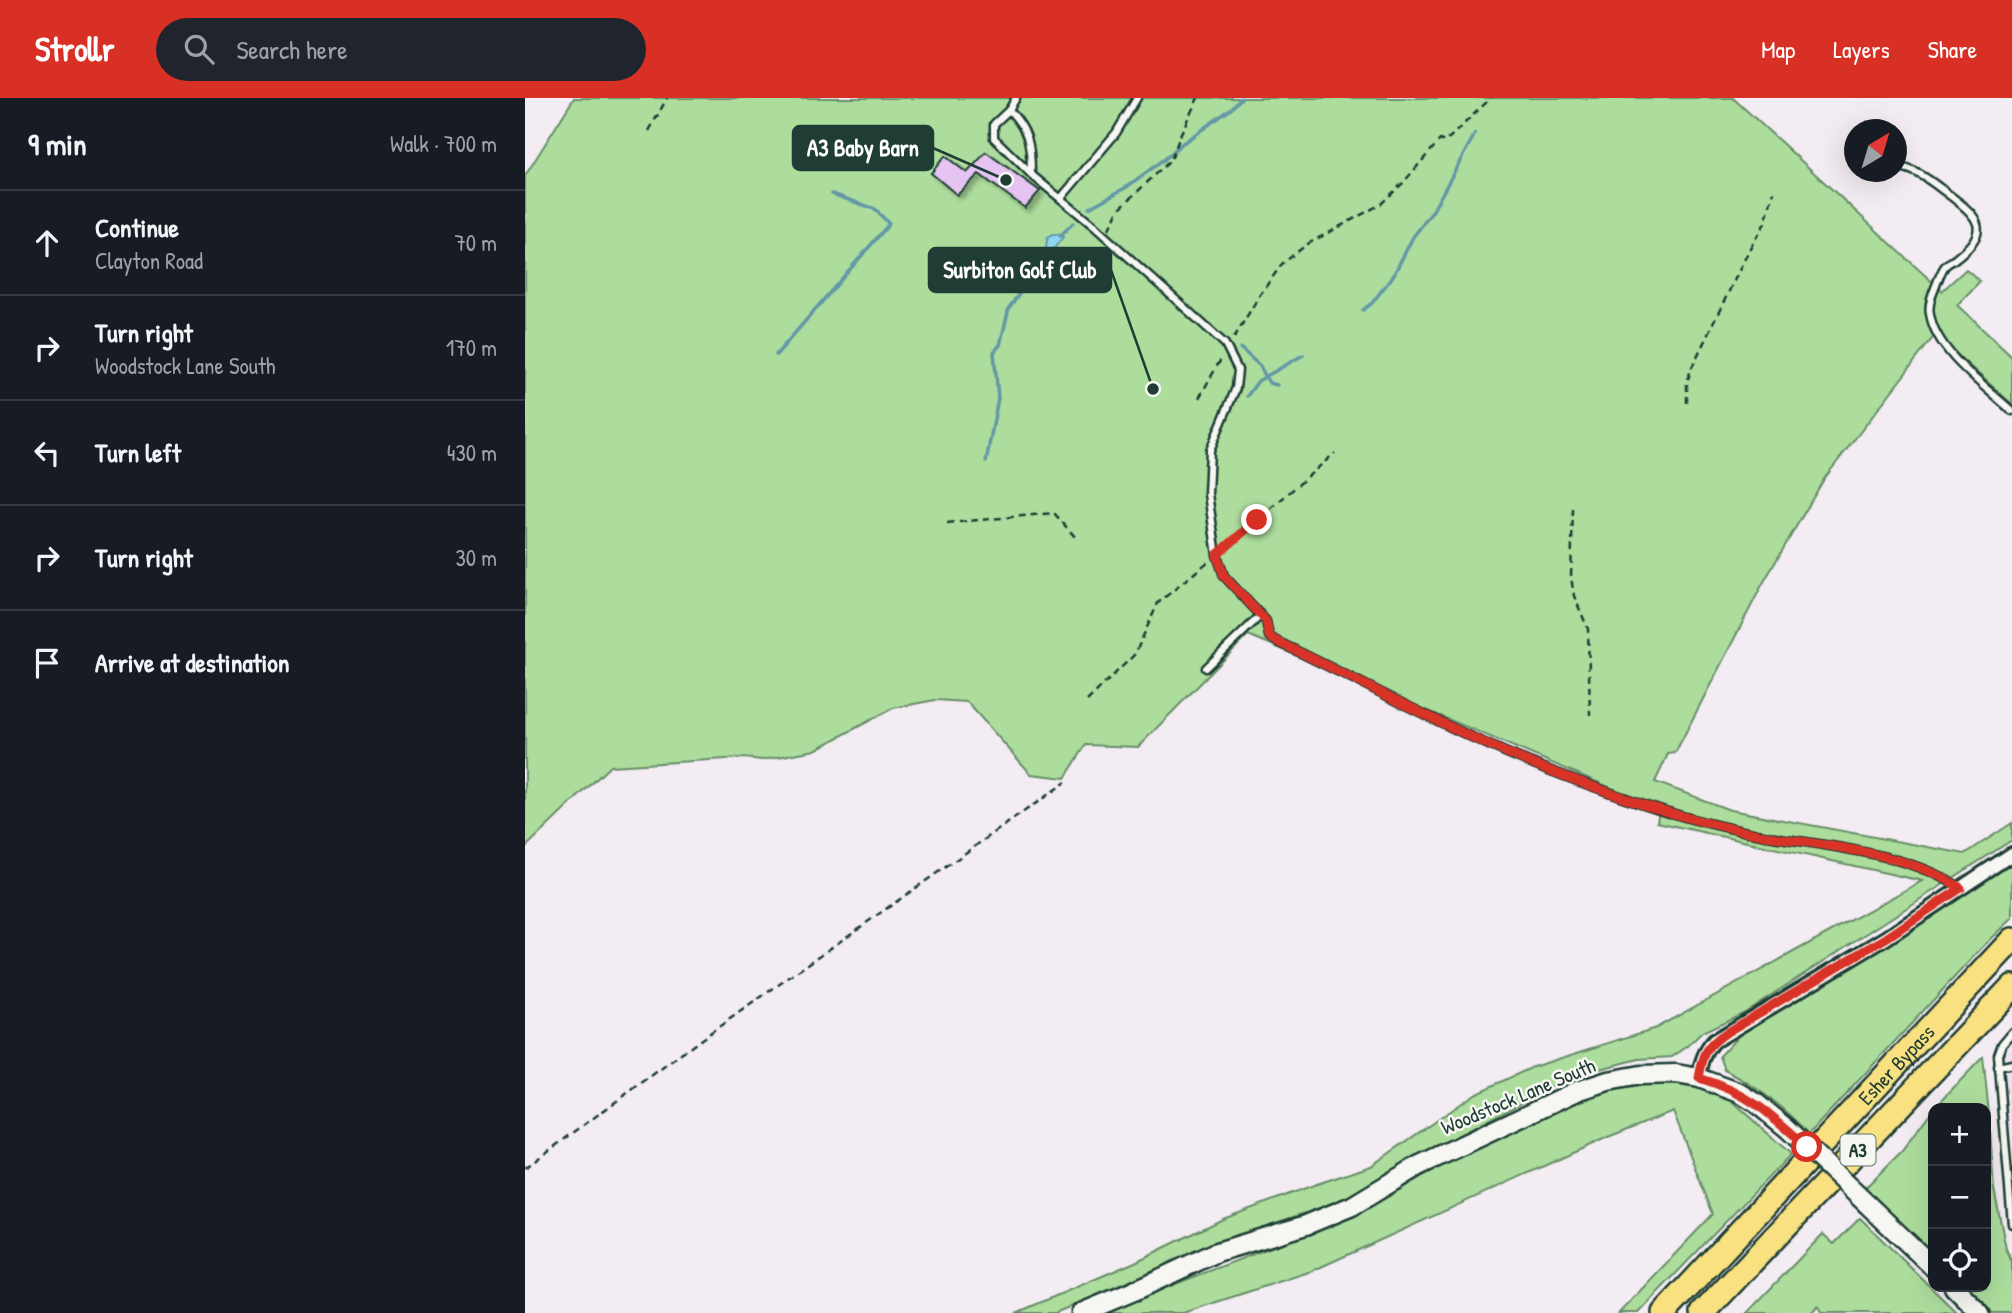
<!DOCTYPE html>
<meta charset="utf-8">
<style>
:root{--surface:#171b24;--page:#20242c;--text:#f1f3f6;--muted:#9ea1a6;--line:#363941;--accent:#d93025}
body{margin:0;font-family:"Patrick Hand",sans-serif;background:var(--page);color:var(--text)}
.controls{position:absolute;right:21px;bottom:21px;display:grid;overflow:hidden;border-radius:14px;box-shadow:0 7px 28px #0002}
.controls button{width:63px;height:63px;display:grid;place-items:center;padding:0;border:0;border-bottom:2px solid var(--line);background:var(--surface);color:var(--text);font:35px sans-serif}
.compass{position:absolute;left:1319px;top:21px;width:63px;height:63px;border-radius:50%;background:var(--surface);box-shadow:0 7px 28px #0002;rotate:38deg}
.stop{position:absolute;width:21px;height:21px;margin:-16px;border:5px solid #d93025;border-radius:50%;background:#fff}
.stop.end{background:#d93025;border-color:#fff;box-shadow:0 2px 7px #0008}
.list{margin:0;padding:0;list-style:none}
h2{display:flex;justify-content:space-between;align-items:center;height:91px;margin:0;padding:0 28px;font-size:30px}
h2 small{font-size:23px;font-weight:400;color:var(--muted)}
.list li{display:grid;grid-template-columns:46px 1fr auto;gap:21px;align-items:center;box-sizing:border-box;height:105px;padding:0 28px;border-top:2px solid var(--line)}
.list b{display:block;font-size:26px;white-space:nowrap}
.list p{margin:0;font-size:23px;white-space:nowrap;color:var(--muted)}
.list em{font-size:23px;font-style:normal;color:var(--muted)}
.icon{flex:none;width:38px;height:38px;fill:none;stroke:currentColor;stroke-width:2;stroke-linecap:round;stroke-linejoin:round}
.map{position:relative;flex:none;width:1487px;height:1215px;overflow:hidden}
header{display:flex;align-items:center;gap:42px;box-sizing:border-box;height:98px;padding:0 35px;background:var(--accent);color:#fff}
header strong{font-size:33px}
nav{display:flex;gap:38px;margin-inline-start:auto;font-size:24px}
.search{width:490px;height:63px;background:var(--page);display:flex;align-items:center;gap:18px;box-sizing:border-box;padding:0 24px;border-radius:38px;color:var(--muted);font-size:26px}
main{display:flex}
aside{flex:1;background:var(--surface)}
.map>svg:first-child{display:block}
.built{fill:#efe0f2}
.green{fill:#addd9d;stroke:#668d68;stroke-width:2}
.water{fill:#90d5f2;stroke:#6398a6;stroke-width:2}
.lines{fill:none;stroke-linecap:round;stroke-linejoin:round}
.stream{stroke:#6398a6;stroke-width:3.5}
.building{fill:#e5c4f1;stroke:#1f3d34;stroke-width:2;filter:url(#shadow)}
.lane-casing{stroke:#1f3d34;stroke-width:11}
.street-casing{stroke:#1f3d34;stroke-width:18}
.secondary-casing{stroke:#1f3d34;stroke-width:23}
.highway-casing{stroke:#1f3d34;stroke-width:28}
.path{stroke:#1f3d34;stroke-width:2.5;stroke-dasharray:7 5;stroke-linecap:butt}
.lane{stroke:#f6f6f2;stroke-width:6}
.street{stroke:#f6f6f2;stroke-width:12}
.secondary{stroke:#f6f6f2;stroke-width:18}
.highway{stroke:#f9e181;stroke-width:23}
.secondary-bridge-casing{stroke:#1f3d34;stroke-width:23;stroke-linecap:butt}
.secondary-bridge{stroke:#f6f6f2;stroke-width:18}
.route{stroke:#d93025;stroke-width:9}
.labels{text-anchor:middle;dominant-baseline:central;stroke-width:5;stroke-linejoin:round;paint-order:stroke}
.shield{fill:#f6f6f2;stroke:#60746d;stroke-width:2}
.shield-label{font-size:19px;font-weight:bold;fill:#1f3d34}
.street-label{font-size:21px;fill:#1f3d34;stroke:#f6f6f2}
.leader{fill:none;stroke:#1f3d34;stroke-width:2.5}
.callout-dot{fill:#1f3d34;stroke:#f6f6f2;stroke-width:2.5}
.callout{fill:#1f3d34;stroke:#1f3d34;stroke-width:2.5}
.callout-label{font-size:23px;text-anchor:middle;font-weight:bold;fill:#fff}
</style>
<header>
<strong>Strollr</strong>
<div class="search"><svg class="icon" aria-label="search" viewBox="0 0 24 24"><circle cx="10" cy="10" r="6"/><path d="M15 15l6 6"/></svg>Search here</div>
<nav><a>Map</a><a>Layers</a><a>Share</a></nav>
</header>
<main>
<aside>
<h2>9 min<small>Walk · 700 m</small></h2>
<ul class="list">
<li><svg class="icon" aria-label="ahead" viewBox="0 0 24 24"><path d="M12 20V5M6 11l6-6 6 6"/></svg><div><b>Continue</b><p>Clayton Road</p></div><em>70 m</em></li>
<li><svg class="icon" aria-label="right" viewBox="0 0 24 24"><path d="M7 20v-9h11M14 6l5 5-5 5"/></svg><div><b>Turn right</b><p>Woodstock Lane South</p></div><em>170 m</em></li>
<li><svg class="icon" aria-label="left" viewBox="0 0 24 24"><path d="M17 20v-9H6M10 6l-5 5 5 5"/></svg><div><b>Turn left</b></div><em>430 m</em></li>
<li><svg class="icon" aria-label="right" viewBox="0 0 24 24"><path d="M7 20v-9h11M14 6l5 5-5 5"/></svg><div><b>Turn right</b></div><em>30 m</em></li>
<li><svg class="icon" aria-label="arrive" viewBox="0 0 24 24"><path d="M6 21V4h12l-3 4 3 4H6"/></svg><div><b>Arrive at destination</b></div></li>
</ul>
</aside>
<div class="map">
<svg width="1487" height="1215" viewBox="0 0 1487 1215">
<defs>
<filter id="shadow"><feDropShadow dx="4" dy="4" stdDeviation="2" flood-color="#0004"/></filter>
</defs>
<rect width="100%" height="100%" fill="#f3ecf2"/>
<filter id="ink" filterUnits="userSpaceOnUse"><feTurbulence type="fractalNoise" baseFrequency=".0143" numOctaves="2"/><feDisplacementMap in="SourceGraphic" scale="14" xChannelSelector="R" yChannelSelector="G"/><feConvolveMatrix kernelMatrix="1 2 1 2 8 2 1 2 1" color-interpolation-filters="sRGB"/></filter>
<g filter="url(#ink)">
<path class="built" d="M1487 945V1047L1480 958Z"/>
<g class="green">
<path d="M49 0H1208L1417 193 1441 171 1455 183 1432 207 1487 259V306L1410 237 1299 381 1237 487 1150 655 1143 656 1130 684 1205 712 1440 756 1487 725V742L1220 914 1177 934 1163 948 1147 959 1114 961 1047 978 905 1052 824 1100 692 1145 530 1215H491L610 1164 698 1121 789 1087 846 1068 949 996 1008 969 1131 930 1397 783 1132 724 1134 710 723 537 613 649 561 647 540 680 506 676 442 604 410 602 368 610 290 652 237 662 218 660 85 668 0 750V78Z"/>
<path d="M1487 763V820L1464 842 1284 1036C1260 1009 1232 989 1200 972L1195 958 1216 935 1393 826Z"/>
<path d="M1458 959 1464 1016 1469 1091 1481 1151 1487 1164V1215H1467L1441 1189H1461V1010H1409Z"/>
<path d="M1131 982 1157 984 1202 999 1266 1056 1113 1215H1094L1188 1116 1148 1013 1083 1039 787 1173 658 1215H575L833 1116 917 1067 1046 1005 1096 987Z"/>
<path d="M1408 1011V1156L1340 1090 1377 1053Z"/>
<path d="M1335 1120 1432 1215H1296L1293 1208 1287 1215H1222L1298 1136 1309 1146Z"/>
</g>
<path class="water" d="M528 136H537L538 139 523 158 521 147 523 139Z"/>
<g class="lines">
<g class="stream">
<path d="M564 110 600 90 640 61 655 47 706 11 716 0"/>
<path d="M535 138 548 125"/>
<path d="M838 212 847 205 868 178 888 139 907 114 950 36"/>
<path d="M715 250 735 268 744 285 752 287"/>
<path d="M251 257 364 126 350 111 307 96"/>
<path d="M722 298 733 283 778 257"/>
<path d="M461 364 473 300 469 254 475 247 484 210 524 152"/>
</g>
</g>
<path class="building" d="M461 54 515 93 500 110 454 76 432 97 406 75 420 58 442 75Z"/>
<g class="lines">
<g class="lane-casing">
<g id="lane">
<path d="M491 0 484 12 469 26V40L508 78 570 129 700 246 713 272 711 290 685 352 683 396 692 457 699 478 741 523 744 538 751 543C823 577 893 615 966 648 1022 673 1081 694 1140 713 1168 722 1198 729 1227 735 1297 749 1374 751 1436 790"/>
<path d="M484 12C504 33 506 47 506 76"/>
<path d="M1372 69C1391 70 1408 85 1423 96 1454 119 1467 132 1431 160 1428 163 1425 164 1422 166 1416 171 1413 183 1410 190 1407 197 1403 208 1405 216 1411 254 1460 288 1487 313"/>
<path d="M1353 80 1360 74"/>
<path d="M536 100 591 35 612 0"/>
<path d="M681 570 736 517"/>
<path d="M1487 934 1477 946 1473 957 1487 1126"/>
<path d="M1473 969 1487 966"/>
</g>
</g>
<g class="street-casing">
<path id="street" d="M1174 980C1176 965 1179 954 1189 943L1361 840 1487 756"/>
</g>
<g class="secondary-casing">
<g id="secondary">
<path d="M1343 1107 1408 1169"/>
<path d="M1429 1189 1455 1215"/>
<path d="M556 1215 609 1193 692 1154 781 1127 827 1108 893 1068 1052 993 1083 983 1116 977 1151 976 1174 980 1215 995 1231 1005 1262 1030"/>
</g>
</g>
<g class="highway-casing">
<g id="highway">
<path id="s1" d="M1139 1215 1487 842"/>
<path d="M1178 1215 1487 889"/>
</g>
</g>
<g class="path">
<path d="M124 33 142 0"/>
<path d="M584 131 593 112 646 62 656 35 673 0"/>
<path d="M709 240 734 198 757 166 781 147 856 106 878 85 915 42 920 44 966 0"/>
<path d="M674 300 696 261"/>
<path d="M1162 305V285L1166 271 1225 150 1240 125 1249 93"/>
<path d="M1048 411 1046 479 1049 498 1063 531 1065 617"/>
<path d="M422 425 529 415 551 440"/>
<path d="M700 450 810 355"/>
<path d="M562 603 610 556 633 505 684 463"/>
<path d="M0 1070 178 940 541 684"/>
</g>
<use href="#lane" class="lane"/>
<use href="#street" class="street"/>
<use href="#secondary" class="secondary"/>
<use href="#highway" class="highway"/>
<g class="secondary-bridge-casing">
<path id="secondary-bridge" d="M1262 1030 1343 1107"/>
</g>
<use href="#secondary-bridge" class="secondary-bridge"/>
</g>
</g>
<g class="lines" filter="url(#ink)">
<path class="route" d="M732 422 692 457 699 478 741 523 744 538 751 543C823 577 893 615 966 648 1022 673 1081 694 1140 713 1168 722 1198 729 1227 735 1297 749 1374 751 1436 790L1361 840 1202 934C1181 948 1178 956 1174 980 1222 994 1246 1016 1282 1049"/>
</g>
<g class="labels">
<rect class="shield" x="1315.5" y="1036.5" width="35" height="31" rx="5"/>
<g class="shield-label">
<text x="1333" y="1052">A3</text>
</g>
<g class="street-label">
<text stroke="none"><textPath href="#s1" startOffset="340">Esher Bypass</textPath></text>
<text transform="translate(993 998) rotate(-23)">Woodstock Lane South</text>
</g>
</g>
<path class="leader" d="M481 82L408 50M628 291L586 172"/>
<g class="callout-dot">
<circle cx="481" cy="82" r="7"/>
<circle cx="628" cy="291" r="7"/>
</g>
<g class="callout">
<rect x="268" y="28" width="140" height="44" rx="7"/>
<rect x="404" y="150" width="182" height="44" rx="7"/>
</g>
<g class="callout-label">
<text x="338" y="58">A3 Baby Barn</text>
<text x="495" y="180">Surbiton Golf Club</text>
</g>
</svg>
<div class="controls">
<button>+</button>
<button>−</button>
<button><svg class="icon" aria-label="locate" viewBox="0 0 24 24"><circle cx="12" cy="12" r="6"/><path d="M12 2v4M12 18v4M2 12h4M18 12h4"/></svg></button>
</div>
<svg class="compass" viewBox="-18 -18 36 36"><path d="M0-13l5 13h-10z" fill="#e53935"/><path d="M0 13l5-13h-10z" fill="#9ea1a6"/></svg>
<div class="stop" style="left:1282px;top:1049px"></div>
<div class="stop end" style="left:732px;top:422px"></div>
</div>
</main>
